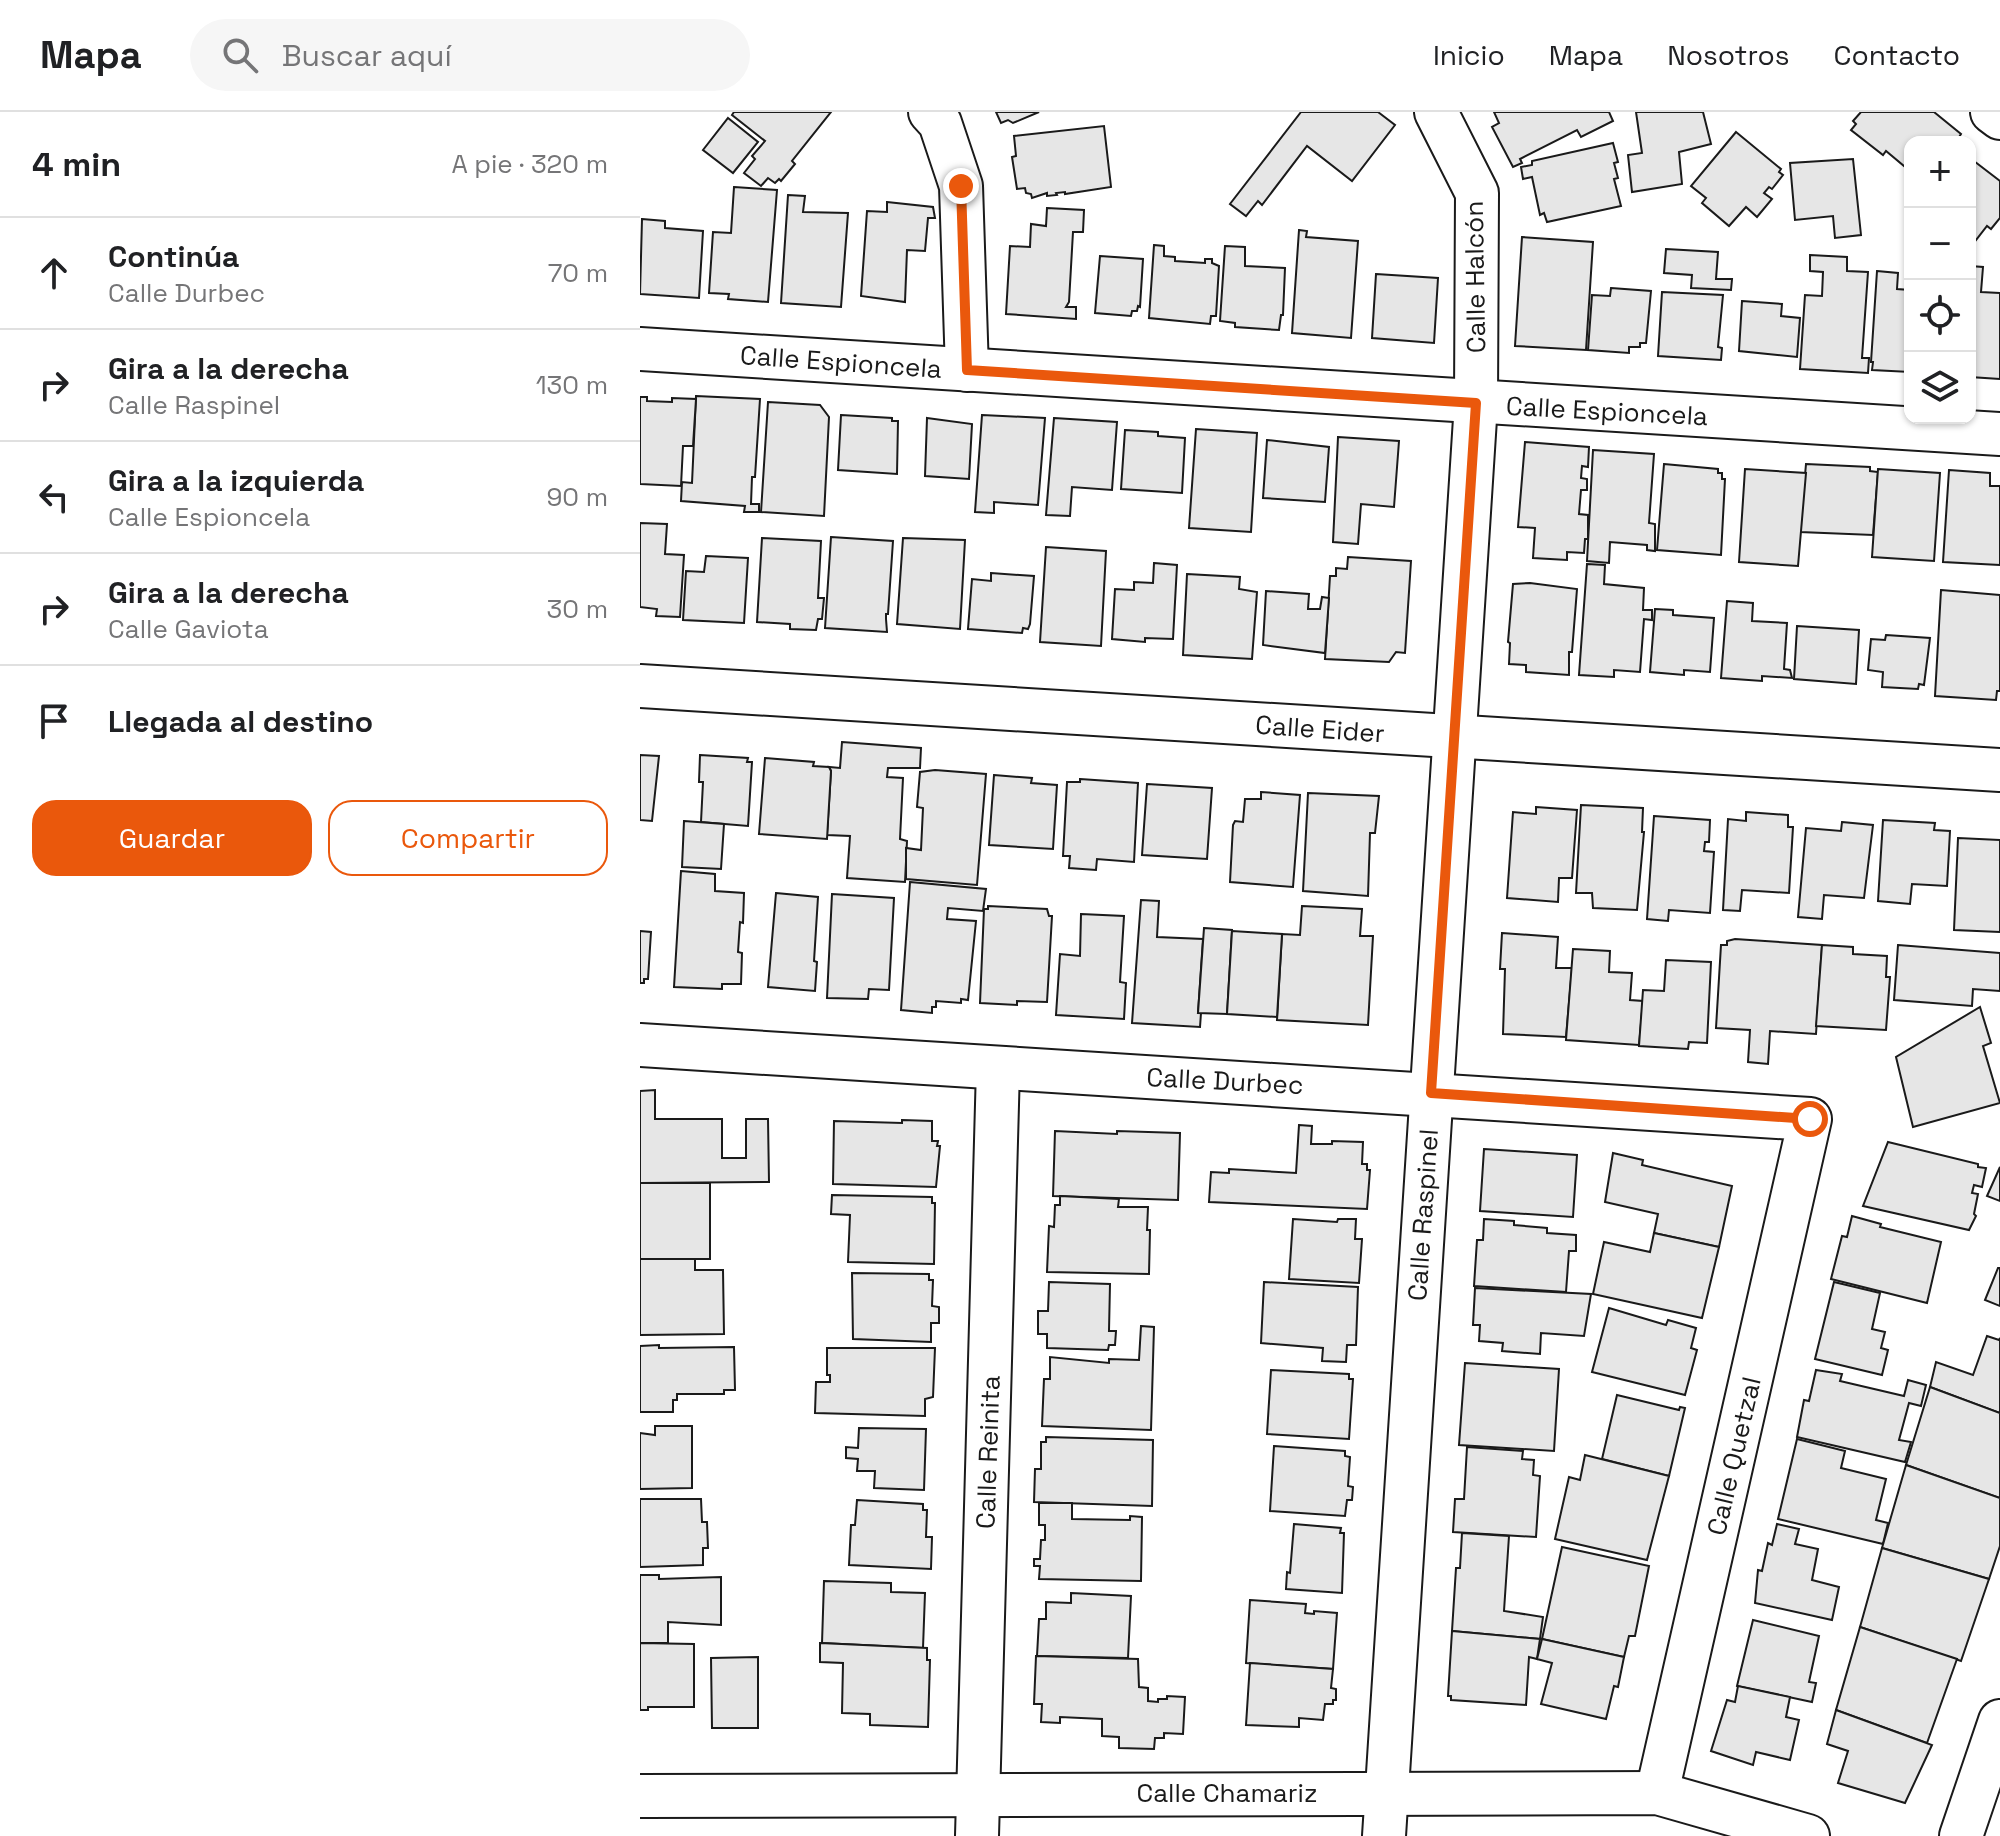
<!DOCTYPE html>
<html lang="es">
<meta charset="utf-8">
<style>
:root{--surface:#fff;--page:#f6f6f6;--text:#202124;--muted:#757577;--line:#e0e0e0;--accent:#ea580c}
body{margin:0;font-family:"Space Grotesk",sans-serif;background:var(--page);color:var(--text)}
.controls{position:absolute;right:24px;top:24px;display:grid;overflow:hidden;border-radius:16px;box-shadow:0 2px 6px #0004}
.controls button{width:72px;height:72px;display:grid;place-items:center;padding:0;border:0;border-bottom:2px solid var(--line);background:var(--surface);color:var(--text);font:40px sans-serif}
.stop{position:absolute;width:24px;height:24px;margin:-18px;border:6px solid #ea580c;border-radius:50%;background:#fff}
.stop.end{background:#ea580c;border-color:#fff;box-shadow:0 2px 8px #0008}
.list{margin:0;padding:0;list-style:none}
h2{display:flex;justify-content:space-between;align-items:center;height:104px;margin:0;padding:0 32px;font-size:34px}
h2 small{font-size:26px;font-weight:400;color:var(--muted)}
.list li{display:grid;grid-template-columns:52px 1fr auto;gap:24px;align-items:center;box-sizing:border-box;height:112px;padding:0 32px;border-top:2px solid var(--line)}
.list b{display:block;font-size:30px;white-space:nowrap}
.list p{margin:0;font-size:26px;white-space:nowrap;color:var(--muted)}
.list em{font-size:26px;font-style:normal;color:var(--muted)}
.actions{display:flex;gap:16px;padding:24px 32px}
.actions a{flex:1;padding:18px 0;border:2px solid var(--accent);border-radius:24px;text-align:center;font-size:28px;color:var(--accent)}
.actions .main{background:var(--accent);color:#fff}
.icon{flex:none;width:44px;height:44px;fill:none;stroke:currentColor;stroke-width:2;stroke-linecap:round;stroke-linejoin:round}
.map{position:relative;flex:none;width:1360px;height:1724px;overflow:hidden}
header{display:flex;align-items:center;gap:48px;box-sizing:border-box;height:112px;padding:0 40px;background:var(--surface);border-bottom:2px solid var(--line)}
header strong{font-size:38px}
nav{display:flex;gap:44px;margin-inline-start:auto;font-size:28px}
.search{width:560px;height:72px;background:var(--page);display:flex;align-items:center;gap:20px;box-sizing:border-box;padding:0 28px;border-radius:44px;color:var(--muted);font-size:30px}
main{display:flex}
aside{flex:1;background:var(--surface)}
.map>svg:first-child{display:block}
.building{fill:#e6e6e6;stroke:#1a1a1a;stroke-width:2}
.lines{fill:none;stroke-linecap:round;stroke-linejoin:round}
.minor-casing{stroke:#1a1a1a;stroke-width:46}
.minor{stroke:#fff;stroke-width:42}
.route{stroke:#ea580c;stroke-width:10}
.labels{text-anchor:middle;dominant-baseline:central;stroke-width:6;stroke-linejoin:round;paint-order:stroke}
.street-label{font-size:26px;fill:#1a1a1a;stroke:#fff}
</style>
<header>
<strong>Mapa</strong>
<div class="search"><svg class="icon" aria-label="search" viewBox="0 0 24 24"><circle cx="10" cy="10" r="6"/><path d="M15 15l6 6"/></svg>Buscar aquí</div>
<nav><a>Inicio</a><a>Mapa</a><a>Nosotros</a><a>Contacto</a></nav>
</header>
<main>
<aside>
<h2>4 min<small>A pie · 320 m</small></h2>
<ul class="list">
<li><svg class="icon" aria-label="ahead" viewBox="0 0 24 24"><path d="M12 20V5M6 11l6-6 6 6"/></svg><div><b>Continúa</b><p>Calle Durbec</p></div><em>70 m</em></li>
<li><svg class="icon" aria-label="right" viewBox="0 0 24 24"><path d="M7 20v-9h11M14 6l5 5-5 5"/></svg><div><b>Gira a la derecha</b><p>Calle Raspinel</p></div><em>130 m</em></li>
<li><svg class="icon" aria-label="left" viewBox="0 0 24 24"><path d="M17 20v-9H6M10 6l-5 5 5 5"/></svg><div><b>Gira a la izquierda</b><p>Calle Espioncela</p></div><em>90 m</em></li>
<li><svg class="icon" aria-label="right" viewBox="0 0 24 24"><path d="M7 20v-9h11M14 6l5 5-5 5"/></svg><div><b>Gira a la derecha</b><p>Calle Gaviota</p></div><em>30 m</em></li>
<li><svg class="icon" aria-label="arrive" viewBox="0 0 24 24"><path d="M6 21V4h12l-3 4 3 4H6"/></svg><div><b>Llegada al destino</b></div></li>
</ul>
<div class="actions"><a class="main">Guardar</a><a>Compartir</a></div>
</aside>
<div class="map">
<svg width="1360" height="1724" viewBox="0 0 1360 1724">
<rect width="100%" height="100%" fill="#fff"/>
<g class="building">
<path d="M94 0H191L152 49 155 52 141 69 139 67 135 71 128 66 121 74 104 61 115 47 112 44 125 29 92 3Z"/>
<path d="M356 0H399L373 11 368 8 361 11Z"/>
<path d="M661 0H738L755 13 712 69 667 34 622 93 618 89 606 104 590 92Z"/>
<path d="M854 0H969L973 9 941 25 937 18 880 47 882 51 873 55 852 15 859 11Z"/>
<path d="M996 0H1063L1071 32 1039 40 1042 72 992 80 988 43 1002 41Z"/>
<path d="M1221 0H1294L1321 22 1316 30H1270V59L1246 39 1243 43 1211 18 1216 12 1213 9Z"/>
<path d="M88 6 118 30 93 61 63 38Z"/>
<path d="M464 14 471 75 425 82V80L416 81 417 83 407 84V81L392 86 391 82 386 81 385 76 377 77 372 45 376 44 374 24Z"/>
<path d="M1096 20 1141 57 1139 60 1143 63 1132 77 1129 75 1124 81 1132 87 1117 105 1106 95 1089 114 1062 91 1066 86 1051 74Z"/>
<path d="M973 31 978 50 974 51 978 66 974 67 981 94 907 110 904 101 900 103 892 65 883 67 881 55 892 53V49Z"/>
<path d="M1330 46 1360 69V106L1351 117 1347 114 1336 128 1330 123Z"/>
<path d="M1213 47 1221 123 1195 126 1193 104 1155 108 1150 51Z"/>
<path d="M94 75 137 78 128 190 88 187 89 182 69 181 73 120 91 121Z"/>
<path d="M148 83 165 84 163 100 208 101 201 195 141 191Z"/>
<path d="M247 90 293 95 295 106H288L285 139 267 138 265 190 221 184 227 99 247 100Z"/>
<path d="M407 96 444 98 443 120H433L429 190 426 195H436V207L366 202 370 134 390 135 391 112 406 114Z"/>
<path d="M2 107 25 109V116L63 119 59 186 0 182Z"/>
<path d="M659 118 667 119 666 125 718 129 711 226 652 221Z"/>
<path d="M882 125 953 130 946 238 875 234Z"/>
<path d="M514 133 524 134V144L535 145V149L565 151V147H572V151L579 154 576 204H571L570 212 509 206Z"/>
<path d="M585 134 605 135V154L645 156 643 203H641L639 218 595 215V211L580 209Z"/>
<path d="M1026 137 1078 140 1076 167H1092L1091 178 1051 176 1052 163 1024 161Z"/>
<path d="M1170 143 1207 145V159L1228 160 1222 246H1229L1228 261 1160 257 1165 183 1182 184 1183 160 1170 159Z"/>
<path d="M460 144 503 147 500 195 498 194 497 199H492L491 204 455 201Z"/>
<path d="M1330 154 1343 155 1341 180 1360 181V267L1330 265Z"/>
<path d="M1237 159 1258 161 1257 177 1270 178V260L1232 258 1233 250H1231Z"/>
<path d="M736 162 798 166 794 231 732 226Z"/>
<path d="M971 176 1011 179 1006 231H1000V235H989V241L948 238 952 183 970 184Z"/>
<path d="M1022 180 1083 183 1078 235 1082 236 1081 248 1018 244Z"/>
<path d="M1102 189 1142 192 1141 204 1160 206 1157 245 1099 239Z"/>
<path d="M56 284 120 287 115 365H112L111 392H119V400H104L105 394 41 389 42 370 52 371Z"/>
<path d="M0 285H7V289L32 290V286L56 287 53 334H43L41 374 0 372Z"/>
<path d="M128 290 180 293 189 305 184 404 121 400Z"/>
<path d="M201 303 252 306V309H258L257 362 198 358Z"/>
<path d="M342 303 405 306 398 393 354 390V401L335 400Z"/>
<path d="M287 306 332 312 329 367 285 364Z"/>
<path d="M414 306 477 310 472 378 432 375 430 404 406 403Z"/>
<path d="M556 317 617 321 611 420 549 416Z"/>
<path d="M485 318 518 320V324L545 326 542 381 481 377Z"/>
<path d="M698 325 759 329 754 395 721 392 718 432 693 430Z"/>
<path d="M627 328 689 335 685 390 623 386Z"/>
<path d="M885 330 949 335 948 355 942 354 941 366 947 367V378H941L939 402 948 403V427H945L944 441 927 440V448L893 446 895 416 878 415Z"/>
<path d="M953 338 1014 342 1009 411 1015 412V439L1007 438V433L970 430 969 451 947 449Z"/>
<path d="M1024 352 1078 357V361H1082V367H1085L1081 443 1017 438Z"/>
<path d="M1166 352 1230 355V359L1238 360 1233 423 1160 420Z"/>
<path d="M1105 357 1166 361 1158 454 1099 450Z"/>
<path d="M1238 357 1300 361 1294 449 1232 445Z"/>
<path d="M1309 358 1350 361V374H1360V453L1303 450Z"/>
<path d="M0 411 27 412 25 442 44 443 40 505 16 504 17 497 0 495Z"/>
<path d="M191 425 253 429 248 502H246V507L247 520 185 516Z"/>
<path d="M122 426 181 429 178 486H184L182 507H178L176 518 150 517V512L117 510Z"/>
<path d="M263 426 325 428 320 517 257 512Z"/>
<path d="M406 435 466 439 461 534 400 530Z"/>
<path d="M66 444 108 446 104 511 43 508 46 459 64 460Z"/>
<path d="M708 445 771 449 765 541 756 540 749 550 685 547 690 464H696V456L707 457Z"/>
<path d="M514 451 537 453 533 527 505 526V530L472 527 475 477 494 478V470L513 471Z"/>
<path d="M947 452 965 453 964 472 1004 476 1003 498H1012V508L1004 507 1000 560 974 558V565L939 563Z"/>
<path d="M351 461 394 464 390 512 388 517 383 516 382 521 328 517 332 467 351 469Z"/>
<path d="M547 462 600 465 599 477 617 480 612 547 543 543Z"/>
<path d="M890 471 937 477 932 540H929V563L886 560V553L869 552 870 531 868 530 873 472Z"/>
<path d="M1301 478 1360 483V579H1357L1356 588 1295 584Z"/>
<path d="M626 479 669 482 668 497H680L682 485 689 486 685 541 623 533Z"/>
<path d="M1087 489 1113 491 1112 509 1147 511 1144 557 1150 558 1152 566 1122 564V569L1081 566Z"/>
<path d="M1015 497 1033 498V503L1074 506 1070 560 1044 558V563L1010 560Z"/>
<path d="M1157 514 1219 518 1216 572 1154 567Z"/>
<path d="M1246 523 1290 526 1284 573 1279 572 1278 577 1242 575 1243 560 1228 558 1231 527 1245 528Z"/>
<path d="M202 630 281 636 280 656H248L247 665 263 666 260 727 267 729 265 770 207 766 210 724 187 723 191 659 189 655 200 656Z"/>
<path d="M0 643 19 644 12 709 0 708Z"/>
<path d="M60 643 108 646 107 650H112L108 714 61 710 63 670H59Z"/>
<path d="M125 646 174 650 173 654 189 655 191 659 187 727 119 722Z"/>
<path d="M295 658 346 662 337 773 266 767V736L281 738 283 696 277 695 280 660Z"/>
<path d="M354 663 392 666 391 671 417 673 413 737 349 733Z"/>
<path d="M440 667 498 671 494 750 457 747 456 758 429 756 430 744H423L427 670H440Z"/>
<path d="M507 672 572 676 567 747 502 743Z"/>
<path d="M621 680 660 683 653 775 590 770 593 713 595 709 603 710 605 687H621Z"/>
<path d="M668 681 739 684 735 721H730L728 784 663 779Z"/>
<path d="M941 693 1003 696 1002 720H1004L997 798 953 796 952 781H936Z"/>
<path d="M896 695 937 698 932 766H919L918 790 867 786 873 700 896 702Z"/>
<path d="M1106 700 1148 703V715H1153L1149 781 1102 778 1100 799 1083 798 1088 707 1106 709Z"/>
<path d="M1014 704 1070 708 1069 730H1065L1064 739 1074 740 1070 801 1029 798 1028 809 1007 807Z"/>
<path d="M1243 708 1295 711 1294 718 1310 719 1307 774 1272 772 1270 792 1238 789Z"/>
<path d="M44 709 84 712 81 757 42 755Z"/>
<path d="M1202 710 1233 713 1224 786 1184 783 1182 807 1158 805 1166 716 1201 719Z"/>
<path d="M1318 726 1360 728V820L1314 818Z"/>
<path d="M41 759 75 762V779L104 781 103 811 100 810 98 840 102 841 101 872H82V877L34 875Z"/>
<path d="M270 770 346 777 343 799 308 796 307 807 336 809 328 888 321 887V891L296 889V895H292V901L261 898Z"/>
<path d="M136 781 178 785 174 849 177 850 175 879 128 875Z"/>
<path d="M192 782 254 786 249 878 229 877 228 887 187 886Z"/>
<path d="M501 788 519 789 517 825 563 827 558 901H561L560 915 492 911Z"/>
<path d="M348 794 407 797 409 804H412L407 890 377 889V893L340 891 344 797H348Z"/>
<path d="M662 794 722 797 720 824H733L728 913 637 908 642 822 660 823Z"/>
<path d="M441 802 484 804 480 870 486 871 484 907 416 903 420 842 440 844Z"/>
<path d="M564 816 592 818 587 902 558 901Z"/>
<path d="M0 819 11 820 8 867H4V871H0Z"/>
<path d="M592 819 642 822 637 905 587 902Z"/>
<path d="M862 821 918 825 916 856H932L926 925 863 922 865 857H860Z"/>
<path d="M1095 827 1182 833 1176 922 1130 919 1128 952 1108 950 1110 918 1076 916 1081 833H1087V829Z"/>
<path d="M1182 833 1213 835V842L1247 844 1246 865H1250L1246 918 1176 914Z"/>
<path d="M1258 833 1360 841V879L1333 877 1332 894 1254 888Z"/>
<path d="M933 837 970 839 969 860 992 861 990 888 1003 889 999 933 926 928Z"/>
<path d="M1026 848 1071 850 1067 931 1049 930 1048 937 999 934 1003 878 1024 879Z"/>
<path d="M1340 895 1351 931 1343 934 1360 991 1273 1015 1256 945Z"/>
<path d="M15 978V1007H82V1046H106V1007H128L129 1070 0 1071V979Z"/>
<path d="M262 1008 292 1009V1029H298L297 1034H300L296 1075 193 1072 194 1009 262 1011Z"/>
<path d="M659 1013 672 1014 671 1032H692V1029L723 1030 722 1052H727V1058H730L727 1097 569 1090 571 1060 589 1061V1057L656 1061Z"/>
<path d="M415 1019 477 1022V1019L540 1021 538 1088 413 1084Z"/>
<path d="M1248 1030 1338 1052V1055L1346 1056 1342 1075 1334 1073 1332 1081 1338 1082 1334 1102 1336 1104 1329 1118 1223 1094Z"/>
<path d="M844 1037 937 1043 933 1105 840 1099Z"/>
<path d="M973 1041 1003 1048 1002 1053 1092 1074 1079 1135 1014 1121 1018 1102 965 1090Z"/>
<path d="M1360 1055V1089L1347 1084Z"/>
<rect x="0" y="1071" width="70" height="76"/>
<path d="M192 1083 292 1085V1091H295L294 1152 208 1150 210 1103 191 1102Z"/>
<path d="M420 1084 479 1087 478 1095H508L507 1118H510L509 1162 407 1160 409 1114 414 1115 415 1093H420Z"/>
<path d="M1212 1104 1241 1112 1240 1115 1301 1130 1287 1191 1191 1167 1202 1124 1207 1125Z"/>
<path d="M653 1107 697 1110 698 1107H716L715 1127H722L719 1171 649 1167Z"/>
<path d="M844 1107 874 1109V1113L907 1116V1121L936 1123V1139H929L926 1180 834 1174 837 1128H843Z"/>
<path d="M1014 1121 1079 1135 1062 1206 953 1182 964 1130 1010 1140Z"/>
<path d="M0 1147H55V1158H83L84 1222 0 1223Z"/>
<path d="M1358 1156H1360V1194L1345 1188Z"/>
<path d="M212 1161 289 1162V1168H293L292 1194 299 1195V1211H291V1230L213 1227Z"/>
<path d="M409 1170 470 1172 469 1219H476L475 1233H469L468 1238 407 1236V1222H398V1199H408Z"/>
<path d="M624 1170 718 1175 716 1233H707L706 1250 682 1249 683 1236 621 1231Z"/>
<path d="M1194 1170 1240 1181 1232 1217 1245 1220 1241 1236 1248 1238 1242 1263 1175 1247Z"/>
<path d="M835 1176 951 1182 944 1224 901 1221 900 1242 862 1239 863 1231 839 1229 840 1213H833Z"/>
<path d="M969 1196 1026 1213 1028 1208 1056 1216 1051 1236 1057 1238 1045 1283 952 1260Z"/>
<path d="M501 1214 514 1215 511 1318 402 1314 404 1267H410V1245L469 1251V1247L499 1248Z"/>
<path d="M1347 1224 1359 1228 1360 1226V1301L1290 1275 1296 1250 1333 1263Z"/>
<path d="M19 1233V1236L94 1235 95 1278H84V1282H37V1288H33V1300H0V1234Z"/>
<path d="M187 1236H295L293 1285 285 1287V1304L175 1301 176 1270H190V1263H187Z"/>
<path d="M825 1251 919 1257 914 1339 819 1333Z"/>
<path d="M631 1258 709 1262V1267H713L709 1327 627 1322Z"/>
<path d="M1176 1258 1202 1262 1200 1269 1264 1284 1268 1268 1286 1273 1281 1294 1269 1291 1259 1328 1271 1330 1265 1350 1157 1325 1164 1288 1169 1289Z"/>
<path d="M1290 1275 1360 1301V1386L1266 1353Z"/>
<path d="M977 1283 1039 1298 1040 1295 1045 1296 1029 1364 962 1347Z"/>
<path d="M15 1314H52V1376L0 1377V1321L15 1323Z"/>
<path d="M219 1316 286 1317 284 1378 234 1376 235 1359H217L218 1347 206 1346V1335L218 1336Z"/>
<path d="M406 1325 513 1328 512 1394 394 1390 395 1357H401V1330H406Z"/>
<path d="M1157 1327 1205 1339 1201 1356 1246 1367 1236 1408 1248 1411 1243 1432 1138 1407Z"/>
<path d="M634 1334 705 1339V1344L710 1345 708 1374 713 1375 712 1388H707L705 1404 630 1399Z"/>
<path d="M827 1335 883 1339 882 1347 894 1348 893 1363 900 1364 896 1425 813 1420 815 1387H824Z"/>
<path d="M945 1343 1029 1364 1007 1448 915 1427 929 1365 940 1368Z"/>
<path d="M1266 1353 1360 1386V1434L1349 1467 1242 1436Z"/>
<path d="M0 1387H61L62 1410H67L68 1436H63V1453L0 1455Z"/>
<path d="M217 1388 283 1392V1398H287L286 1425H292L291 1457 209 1453 211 1413H215Z"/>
<path d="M399 1391H432V1407L490 1408V1404L502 1405 501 1469 399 1467 400 1454H394V1447H400L401 1428H405V1413H399Z"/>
<path d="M654 1412 701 1416 700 1421H704L702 1481 646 1477 647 1460 650 1461Z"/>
<path d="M1137 1412 1159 1417 1155 1432 1178 1437 1172 1468 1199 1475 1192 1508 1115 1491 1118 1458 1122 1459 1128 1431 1132 1433Z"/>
<path d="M822 1421 869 1424 864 1499 903 1505 900 1527 812 1519 816 1456H820Z"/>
<path d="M922 1435 1009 1454 995 1524H989L984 1545 902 1527Z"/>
<path d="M1242 1436 1349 1467 1321 1549 1220 1515Z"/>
<path d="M0 1463H19V1467L81 1465V1513L28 1510V1531H0Z"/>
<path d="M184 1469 251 1471V1480L285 1481 283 1536 182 1531Z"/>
<path d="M431 1481 491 1484 488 1546 397 1544 399 1507H406V1490L431 1491Z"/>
<path d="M610 1488 666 1492 665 1501 674 1502V1499L697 1501 693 1557 606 1551Z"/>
<path d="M1113 1508 1179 1524 1169 1570 1176 1571 1172 1590 1097 1574Z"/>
<path d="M1220 1515 1317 1547 1287 1631 1196 1598Z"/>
<path d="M812 1519 900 1527 897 1547 889 1545 886 1593 811 1588V1584H808Z"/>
<path d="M902 1527 984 1545 978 1575 974 1574 966 1607 901 1592 912 1551 897 1547Z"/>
<path d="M0 1531 54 1532V1595H8V1598H0Z"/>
<path d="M180 1531 287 1536V1548H290L288 1615 230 1613V1602L202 1601 203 1551 180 1550Z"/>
<path d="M396 1544 498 1547 499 1575 508 1576V1589L518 1590V1587H527V1584L545 1585 543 1622 524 1621V1626H515L514 1637 479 1636V1625L462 1624V1607L420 1605V1611L401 1610 402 1592H394Z"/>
<path d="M118 1545V1616H72L71 1546Z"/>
<path d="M610 1551 693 1557 691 1576 696 1577V1588H693V1592H685L683 1608 659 1606V1615L606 1613Z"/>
<path d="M1098 1574 1150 1585 1146 1605 1159 1608 1150 1648 1116 1640 1113 1653 1071 1639 1087 1588 1095 1590Z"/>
<path d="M1196 1598 1292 1633 1265 1691 1198 1671 1208 1639 1187 1632Z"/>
</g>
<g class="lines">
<g class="minor-casing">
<g id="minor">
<path d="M290 0 300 11 321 74 327 258"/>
<path d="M1352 0 1360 6"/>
<path d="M0 237 1360 322"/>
<path d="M0 574 1360 658"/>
<path d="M0 933 1170 1007 1017 1681"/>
<path d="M0 1684 1017 1681 1168 1724"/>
<path d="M337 1724 358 956"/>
<path d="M744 1724 836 291 837 81 796 0"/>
<path d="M1321 1724 1360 1609"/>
</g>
</g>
<use href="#minor" class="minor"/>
</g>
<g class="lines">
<path class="route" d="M321 74 327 258 836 291 791 981 1170 1007"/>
</g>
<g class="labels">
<g class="street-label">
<text transform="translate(835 165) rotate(-91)">Calle Halcón</text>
<text transform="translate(201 250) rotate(4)">Calle Espioncela</text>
<text transform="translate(967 299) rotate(3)">Calle Espioncela</text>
<text transform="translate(680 617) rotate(4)">Calle Eider</text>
<text transform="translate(585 969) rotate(3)">Calle Durbec</text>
<text transform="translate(783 1103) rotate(-86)">Calle Raspinel</text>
<text transform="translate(348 1340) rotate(-88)">Calle Reinita</text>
<text transform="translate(1094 1344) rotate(-77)">Calle Quetzal</text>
<text x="587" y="1681">Calle Chamariz</text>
</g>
</g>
</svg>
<div class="controls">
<button>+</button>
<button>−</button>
<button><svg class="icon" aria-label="locate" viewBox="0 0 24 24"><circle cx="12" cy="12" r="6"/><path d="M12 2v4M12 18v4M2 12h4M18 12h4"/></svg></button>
<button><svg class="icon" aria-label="layers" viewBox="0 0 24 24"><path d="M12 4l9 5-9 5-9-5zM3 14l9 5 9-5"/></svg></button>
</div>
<div class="stop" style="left:1170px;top:1007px"></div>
<div class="stop end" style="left:321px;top:74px"></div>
</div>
</main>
